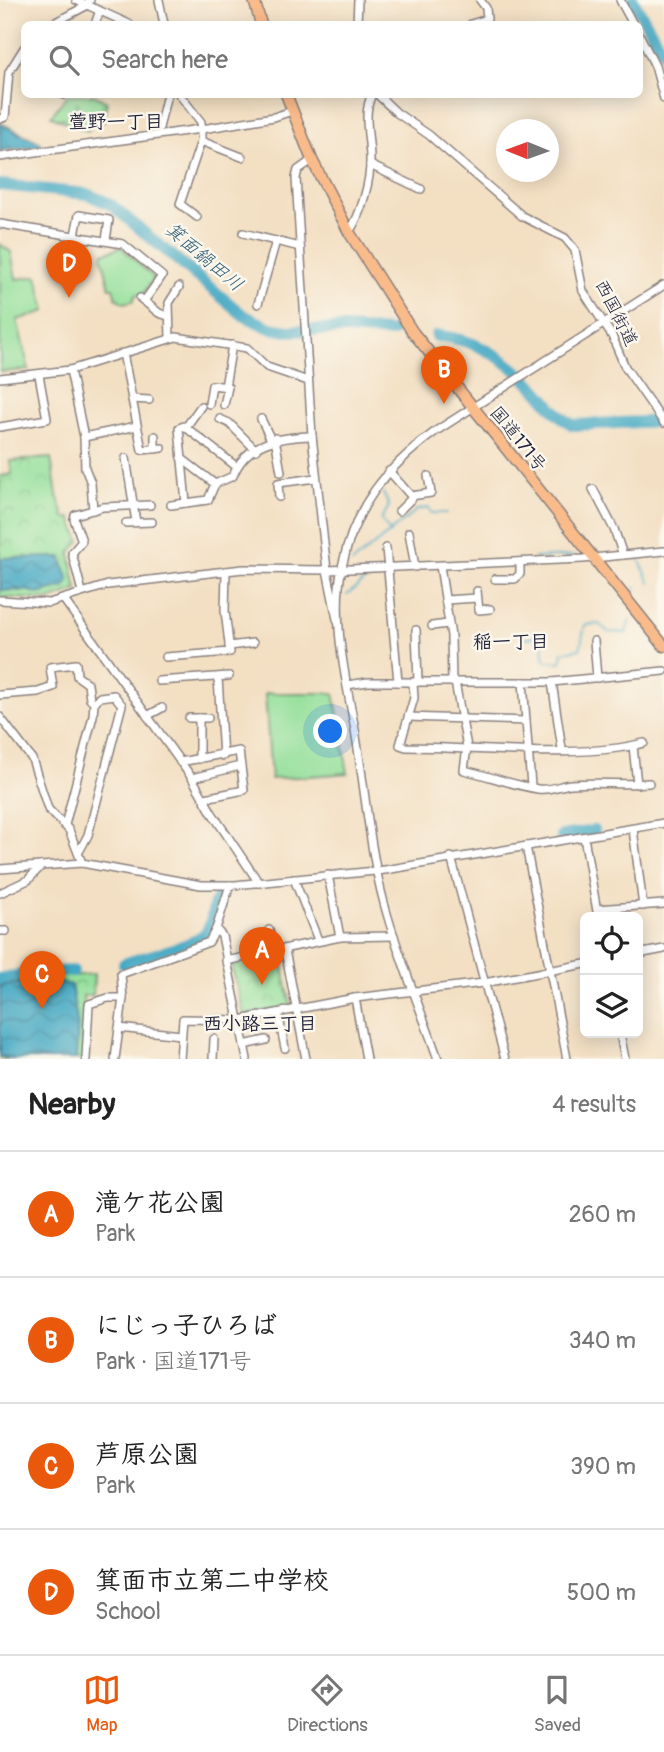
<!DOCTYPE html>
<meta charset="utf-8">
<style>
:root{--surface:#fff;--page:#f2f2f2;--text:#222;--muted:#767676;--line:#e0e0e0;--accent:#ea580c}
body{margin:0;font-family:Pangolin,"Klee One",sans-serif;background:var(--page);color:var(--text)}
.controls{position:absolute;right:21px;bottom:21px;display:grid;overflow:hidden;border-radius:10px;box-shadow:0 4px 18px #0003}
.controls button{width:63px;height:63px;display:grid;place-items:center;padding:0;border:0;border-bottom:2px solid var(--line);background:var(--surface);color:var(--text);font:35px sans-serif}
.compass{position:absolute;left:496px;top:119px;width:63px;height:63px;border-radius:50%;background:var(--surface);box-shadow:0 4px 18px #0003;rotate:271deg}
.you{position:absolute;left:331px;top:732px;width:24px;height:24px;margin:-18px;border:5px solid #fff;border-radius:50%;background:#1a73e8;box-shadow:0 0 0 10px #1a73e833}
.badge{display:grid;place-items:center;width:46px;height:46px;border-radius:50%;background:var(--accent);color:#fff;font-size:23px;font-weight:700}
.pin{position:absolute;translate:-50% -58px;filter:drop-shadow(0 2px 4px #0008)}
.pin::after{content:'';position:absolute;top:37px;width:24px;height:21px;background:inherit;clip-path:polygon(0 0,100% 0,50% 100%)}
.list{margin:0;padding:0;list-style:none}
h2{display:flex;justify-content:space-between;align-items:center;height:91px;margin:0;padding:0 28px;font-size:30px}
h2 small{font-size:23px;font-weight:400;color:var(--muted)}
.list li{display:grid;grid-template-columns:46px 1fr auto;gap:21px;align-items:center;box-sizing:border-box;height:126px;padding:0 28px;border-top:2px solid var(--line)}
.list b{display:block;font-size:26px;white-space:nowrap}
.list p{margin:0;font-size:23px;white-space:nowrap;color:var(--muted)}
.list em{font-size:23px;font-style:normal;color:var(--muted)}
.icon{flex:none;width:38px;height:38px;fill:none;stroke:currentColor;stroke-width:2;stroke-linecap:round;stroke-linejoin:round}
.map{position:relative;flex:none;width:664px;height:1059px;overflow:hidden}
.search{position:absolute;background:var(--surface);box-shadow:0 4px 18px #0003;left:21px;right:21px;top:21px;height:77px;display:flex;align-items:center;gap:18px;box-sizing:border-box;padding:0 24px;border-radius:10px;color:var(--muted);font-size:26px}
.sheet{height:595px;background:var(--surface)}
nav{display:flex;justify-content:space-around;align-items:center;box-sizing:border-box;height:98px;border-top:2px solid var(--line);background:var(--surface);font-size:19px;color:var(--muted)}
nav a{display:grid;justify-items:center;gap:4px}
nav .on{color:var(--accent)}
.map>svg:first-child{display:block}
.cemetery{fill:url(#cemetery-stones);stroke:#5c816b;stroke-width:2}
.park{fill:url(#park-crowns);stroke:#5c816b;stroke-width:2}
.pitch{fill:#95e09b;stroke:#5c816b;stroke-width:2}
.water{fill:url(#water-waves);stroke:#32657f;stroke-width:2}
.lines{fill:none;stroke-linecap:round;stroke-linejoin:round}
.stream{stroke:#43a8c3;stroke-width:2}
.river{stroke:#43a8c3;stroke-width:12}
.minor-casing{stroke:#8a807e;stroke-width:10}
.highway-casing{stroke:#8a807e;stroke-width:13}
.minor{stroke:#fff;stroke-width:7}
.highway{stroke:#fabb8b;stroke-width:10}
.labels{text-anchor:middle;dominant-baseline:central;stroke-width:5;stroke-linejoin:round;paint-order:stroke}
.street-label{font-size:18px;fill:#22223b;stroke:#fbf7ec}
.neighbourhood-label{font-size:19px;font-weight:bold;fill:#22223b;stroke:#fbf7ec}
.water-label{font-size:19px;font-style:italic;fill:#315e78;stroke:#fbf7ec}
</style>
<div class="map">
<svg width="664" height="1059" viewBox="0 0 664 1059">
<defs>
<pattern id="cemetery-stones" width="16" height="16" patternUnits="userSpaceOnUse" patternTransform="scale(1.75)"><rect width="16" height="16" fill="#95e09b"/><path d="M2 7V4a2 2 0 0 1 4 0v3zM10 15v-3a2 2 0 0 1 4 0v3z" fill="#80c086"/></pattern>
<pattern id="park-crowns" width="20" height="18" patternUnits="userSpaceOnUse" patternTransform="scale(1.75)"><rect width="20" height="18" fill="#95e09b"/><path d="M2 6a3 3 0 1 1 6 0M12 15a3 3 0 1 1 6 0" fill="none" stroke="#80c086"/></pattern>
<pattern id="water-waves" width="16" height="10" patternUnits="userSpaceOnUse" patternTransform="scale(1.75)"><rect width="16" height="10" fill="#43a8c3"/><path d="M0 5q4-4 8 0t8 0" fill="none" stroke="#3888a0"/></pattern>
</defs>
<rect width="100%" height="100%" fill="#fbf7ec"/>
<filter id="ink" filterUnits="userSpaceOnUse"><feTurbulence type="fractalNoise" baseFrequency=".0143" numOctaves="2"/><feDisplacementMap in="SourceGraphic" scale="14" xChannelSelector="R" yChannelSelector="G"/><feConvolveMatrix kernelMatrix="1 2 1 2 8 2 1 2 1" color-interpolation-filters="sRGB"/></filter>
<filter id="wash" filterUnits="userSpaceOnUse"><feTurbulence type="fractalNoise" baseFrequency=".00686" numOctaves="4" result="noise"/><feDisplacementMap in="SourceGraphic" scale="28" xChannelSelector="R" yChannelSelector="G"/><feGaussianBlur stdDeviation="1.57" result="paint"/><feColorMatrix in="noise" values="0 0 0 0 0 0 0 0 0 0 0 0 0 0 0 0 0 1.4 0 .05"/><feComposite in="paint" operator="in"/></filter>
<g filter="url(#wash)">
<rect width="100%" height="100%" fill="#f3dfc2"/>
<path class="cemetery" d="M67 95H94L107 102 104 122 94 118 88 131 51 116Z"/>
<g class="park">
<path d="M51 458 57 495 65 518H71L80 541 70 553 77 590 50 600 0 597V476L12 474 10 461Z"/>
<path d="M280 953 291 1007 244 1015 232 968 235 963Z"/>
<path d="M94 974 93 995 83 996 84 1059H0V982Z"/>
</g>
<g class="pitch">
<path d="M0 244 11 252 16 279 37 276 46 311 17 320 29 370 0 372Z"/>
<path d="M121 247 154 278 143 294 136 295 133 301 124 303 116 298 113 288H110L102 257 103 253Z"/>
<path d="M265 693H334L348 773 271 779Z"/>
</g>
<g class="water">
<path d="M0 123 41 143 42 146 0 151Z"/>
<path d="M61 557 69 581 65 587 38 594 31 591 0 590 1 558Z"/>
<path d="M49 978 71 985 78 1026 76 1059H12L0 1056V986Z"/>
</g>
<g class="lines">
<g class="stream">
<path d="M383 493 389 506 381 520 391 533"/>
<path d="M635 557H638L650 583"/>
<path d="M534 558 574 556"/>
<path d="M352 563 417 510 429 508 431 513H447"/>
<path d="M634 591 636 587"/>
<path d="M347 595 371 576"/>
<path d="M524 638 542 636 545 661 561 662 563 652 580 649 585 625 599 624 608 632 626 633 630 619"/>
</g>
<g class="river">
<path d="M633 0 664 54"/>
<path d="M0 185 87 194 110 204 243 315 270 328 288 331 345 329 392 332"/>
<path d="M436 336C477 338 509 361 537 390 548 402 558 417 573 425L664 421"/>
<path d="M562 836 594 831"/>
<path d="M124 964C144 956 197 947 207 931 215 919 210 905 221 894"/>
<path d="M0 979 32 973 73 971"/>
</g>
</g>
</g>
<g filter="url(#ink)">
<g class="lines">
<g class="minor-casing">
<g id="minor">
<path d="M76 0 129 24"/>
<path d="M159 0 164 24"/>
<path d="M620 0 633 24"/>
<path d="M52 24 86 6 90 0"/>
<path d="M95 24 99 13"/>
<path d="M357 24 358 0"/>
<path d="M471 24 487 19 486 8 480 0"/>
<path d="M640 36 655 66 664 99"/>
<path d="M179 94 201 122V141L180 204 197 217"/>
<path d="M377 94 397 113 429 135 522 216 565 238 575 250 583 291 612 336 625 367 664 423"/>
<path d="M64 95V94"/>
<path d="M0 119 5 117 9 72 24 48"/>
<path d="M159 128 167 94"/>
<path d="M201 141 242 157"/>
<path d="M0 157 208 128 274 117 292 111"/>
<path d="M312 160 298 170 296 178 312 436 327 570 583 559 664 551"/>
<path d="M370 165 421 189"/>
<path d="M0 224 123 244 162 276 145 300"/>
<path d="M349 232C361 215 371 180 370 159 370 137 362 115 372 94"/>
<path d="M243 233 300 247"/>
<path d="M75 235 79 215 109 220 106 240"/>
<path d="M140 298 159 313 168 316"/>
<path d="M258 304 276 241"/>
<path d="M170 338 169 303 179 287"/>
<path d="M123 353 142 450 162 448"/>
<path d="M70 370 84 437 85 468 91 483 93 510"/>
<path d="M0 378 70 370 176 337 247 348 267 367 308 381"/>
<path d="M225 387 232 345"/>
<path d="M132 399 149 400"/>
<path d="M209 404 212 385 228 387 224 405"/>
<path d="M220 419 229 423 256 450"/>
<path d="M261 419 271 440"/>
<path d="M0 427 47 419 39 375"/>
<path d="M186 427 201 406"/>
<path d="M155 436V449"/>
<path d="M84 437 137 426"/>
<path d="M275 438 281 472"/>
<path d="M126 458 136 522"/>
<path d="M181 458 215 484"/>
<path d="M389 471 411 496 431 493 428 476"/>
<path d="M593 489 614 529 623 555"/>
<path d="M279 497 278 483 316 478"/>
<path d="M186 503 179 428 184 426 237 467"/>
<path d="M171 505 208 500 215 484 233 476C246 442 279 437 312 436"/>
<path d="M399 511 412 498"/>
<path d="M126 523 152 522"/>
<path d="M409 532 415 567"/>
<path d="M386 548 398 682"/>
<path d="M440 566 451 636 452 682"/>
<path d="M495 579H515L520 574V562"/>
<path d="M477 591 479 610 490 609"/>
<path d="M82 592 72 553 82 541 74 519 75 515 103 507 150 505"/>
<path d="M0 600 49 603 108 585 243 569 327 570 337 619"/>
<path d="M64 600 192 778 212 813 259 883"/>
<path d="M445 600 477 598"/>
<path d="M432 626 448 624"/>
<path d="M416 630 418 682"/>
<path d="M594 641 597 678"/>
<path d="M229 646 253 643"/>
<path d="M166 657 230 652 225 611 226 571"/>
<path d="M218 678 223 756"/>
<path d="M159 681 229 676"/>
<path d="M455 682 467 747 464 770C490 776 512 785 538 789 549 791 561 785 571 784 597 782 623 785 649 783"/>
<path d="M523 682 531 786"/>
<path d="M552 682 562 749"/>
<path d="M413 683 414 698 400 745 406 747C475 747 579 760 644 743"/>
<path d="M347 685 368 682H552L664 671"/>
<path d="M0 695 38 692 53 687 50 667 76 664 77 676 88 684 90 699 94 703"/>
<path d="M147 716 162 708"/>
<path d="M0 717 32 759 48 809 69 830 82 863"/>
<path d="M408 717 526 721"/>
<path d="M189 718H208"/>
<path d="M199 718V759"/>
<path d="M633 746 637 784"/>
<path d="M180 762 239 751 244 790 205 798"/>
<path d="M192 778 240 766"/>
<path d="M65 825 93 716 94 703 100 697 114 695 122 705 88 835 80 850"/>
<path d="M633 829 643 906"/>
<path d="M584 837 598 917"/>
<path d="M526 846 567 1059"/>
<path d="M451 857 505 1059"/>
<path d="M0 869 82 863 201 885H235L385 870 664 823"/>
<path d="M328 875 340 937"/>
<path d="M294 879 318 940"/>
<path d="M0 893 28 880 41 866"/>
<path d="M597 909 664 904"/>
<path d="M216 929 222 936 247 1059"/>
<path d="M269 930 273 952"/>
<path d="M0 931H6"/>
<path d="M285 950 306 1059"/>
<path d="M638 954 664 949"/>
<path d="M226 961 340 937 394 936"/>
<path d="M355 998 366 1059"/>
<path d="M278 1013 285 1048"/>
<path d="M119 1028 181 1035"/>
<path d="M620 1033 625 1059"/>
<path d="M244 1045 266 1040"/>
<path d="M86 1059 89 1004 108 998H123"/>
<path d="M115 1059 123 998 121 974 209 942 216 929 230 885"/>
<path d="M180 1059 183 1019 240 1020 355 998 484 983 585 964"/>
<path d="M213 1059 214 1039"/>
<path d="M438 1059C420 1007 398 956 384 903 369 847 365 788 355 730 346 679 331 619 342 567 355 505 386 468 436 431L664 285"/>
</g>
</g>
<g class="highway-casing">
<g id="highway">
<path d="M254 0 261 24"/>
<path d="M286 94 312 160 349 232 412 331 664 646"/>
</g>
</g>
<use href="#minor" class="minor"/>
<use href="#highway" class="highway"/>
</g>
</g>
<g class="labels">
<g class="street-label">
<text transform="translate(616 313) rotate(63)">西国街道</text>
<text transform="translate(518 439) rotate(51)">国道171号</text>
</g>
<g class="neighbourhood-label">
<text x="116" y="122">萱野一丁目</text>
<text x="511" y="642">稲一丁目</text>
<text x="260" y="1024">西小路三丁目</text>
</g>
<g class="water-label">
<text transform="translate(204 257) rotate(40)">箕面鍋田川</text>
</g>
</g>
</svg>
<div class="controls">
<button><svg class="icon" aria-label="locate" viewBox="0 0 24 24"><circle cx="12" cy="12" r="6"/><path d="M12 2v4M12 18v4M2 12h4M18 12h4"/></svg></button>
<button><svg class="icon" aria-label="layers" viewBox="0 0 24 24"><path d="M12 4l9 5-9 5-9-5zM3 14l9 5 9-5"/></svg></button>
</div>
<svg class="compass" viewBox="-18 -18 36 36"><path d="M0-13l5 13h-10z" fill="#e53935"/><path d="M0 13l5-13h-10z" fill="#767676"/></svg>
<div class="you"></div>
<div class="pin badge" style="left:262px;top:985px">A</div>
<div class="pin badge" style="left:444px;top:404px">B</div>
<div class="pin badge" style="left:42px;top:1009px">C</div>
<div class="pin badge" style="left:69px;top:298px">D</div>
<div class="search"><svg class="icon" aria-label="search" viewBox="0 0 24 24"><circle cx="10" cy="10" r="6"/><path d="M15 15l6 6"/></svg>Search here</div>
</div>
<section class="sheet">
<h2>Nearby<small>4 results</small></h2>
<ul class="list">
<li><span class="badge">A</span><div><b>滝ケ花公園</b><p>Park</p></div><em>260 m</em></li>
<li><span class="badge">B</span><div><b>にじっ子ひろば</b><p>Park · 国道171号</p></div><em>340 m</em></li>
<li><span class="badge">C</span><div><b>芦原公園</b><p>Park</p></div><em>390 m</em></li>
<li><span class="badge">D</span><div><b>箕面市立第二中学校</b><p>School</p></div><em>500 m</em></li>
</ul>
</section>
<nav>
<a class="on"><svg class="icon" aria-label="map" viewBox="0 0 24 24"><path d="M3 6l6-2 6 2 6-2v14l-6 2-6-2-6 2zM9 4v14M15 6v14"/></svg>Map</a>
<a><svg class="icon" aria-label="directions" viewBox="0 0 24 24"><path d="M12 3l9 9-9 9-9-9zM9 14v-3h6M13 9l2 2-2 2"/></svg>Directions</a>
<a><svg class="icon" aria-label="saved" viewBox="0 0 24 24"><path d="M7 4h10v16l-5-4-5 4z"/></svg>Saved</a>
</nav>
